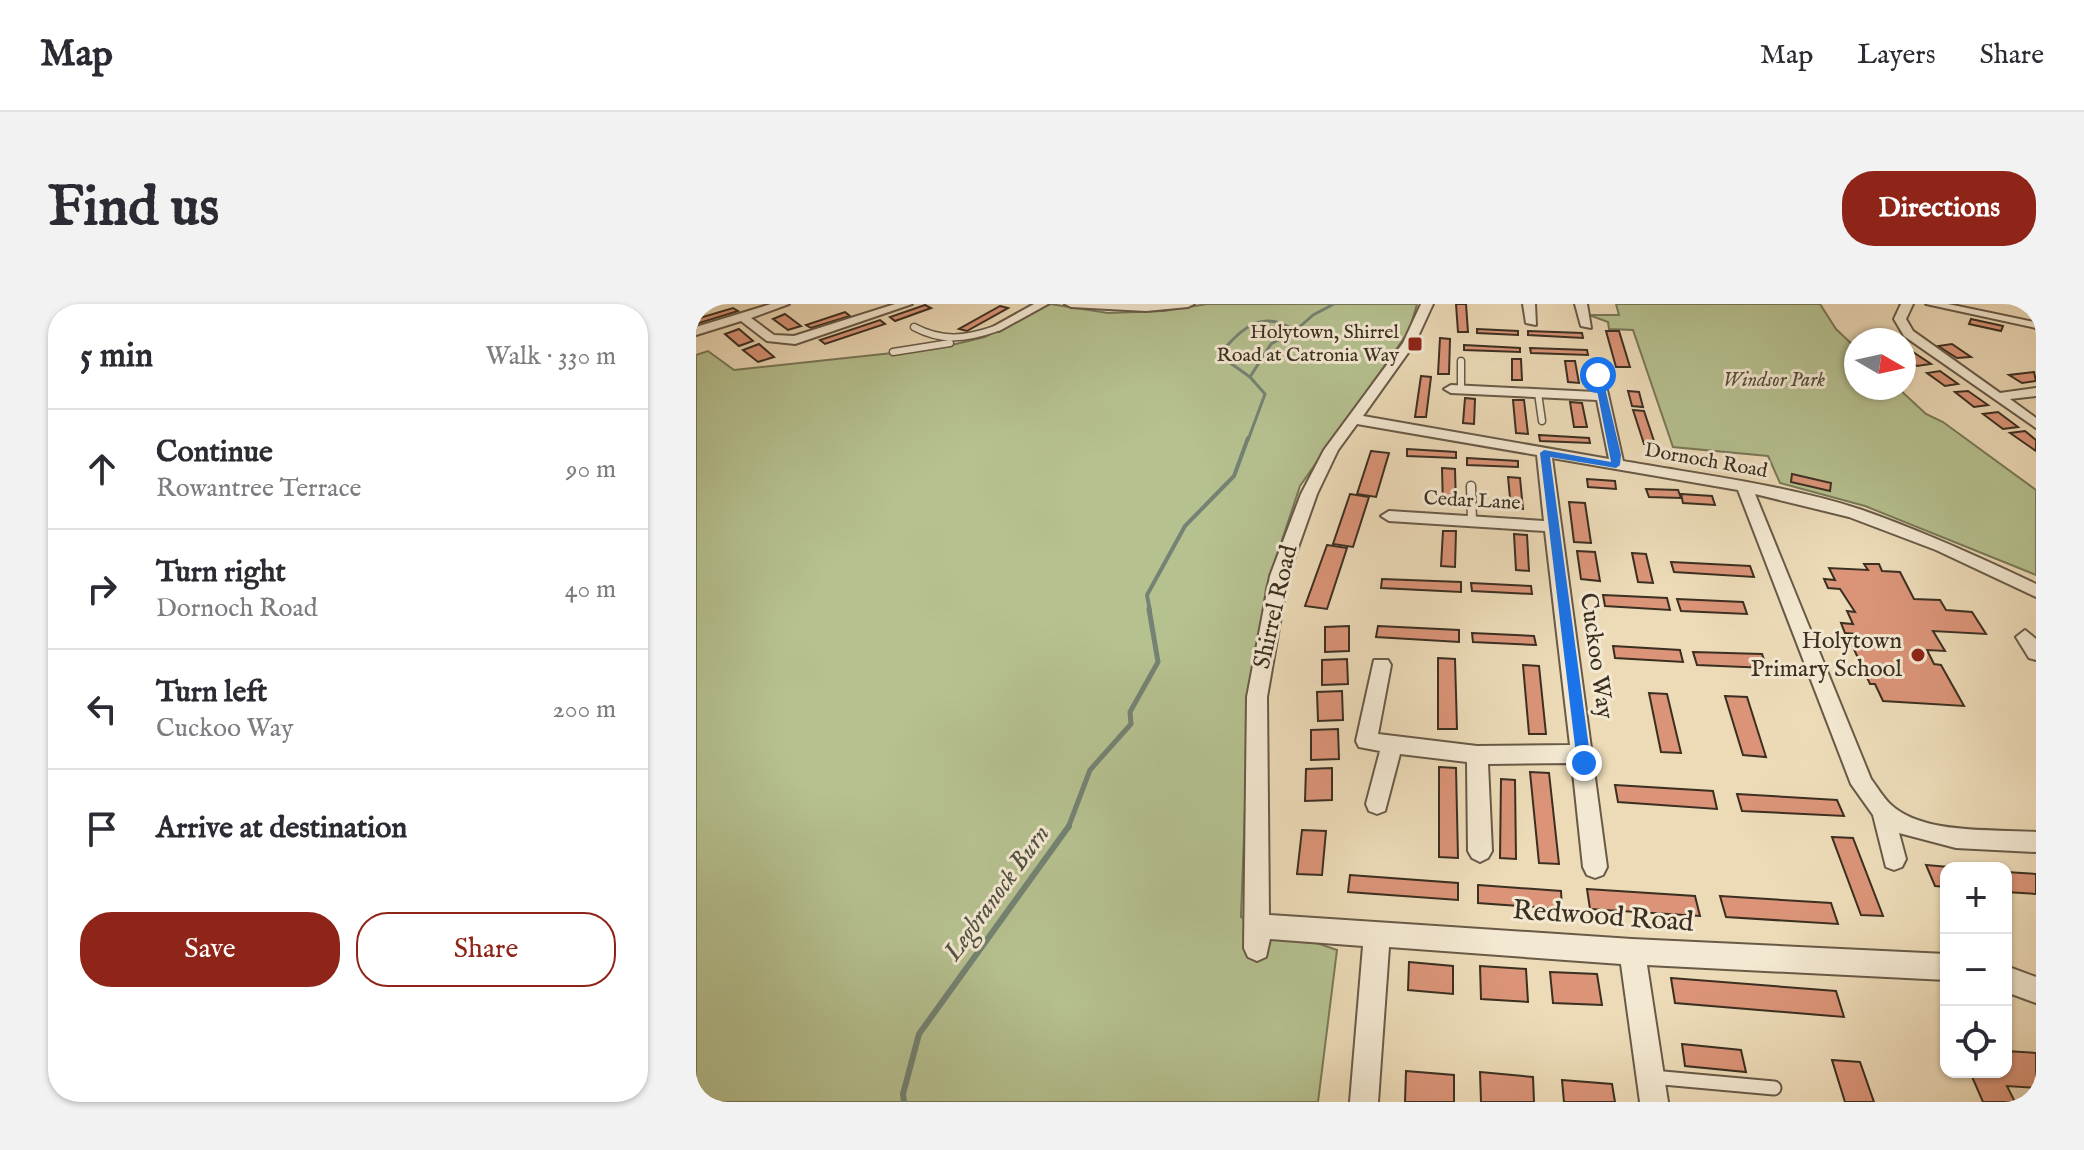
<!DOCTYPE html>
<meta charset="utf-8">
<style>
:root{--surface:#fff;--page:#f2f2f3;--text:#2b2b33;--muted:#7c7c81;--line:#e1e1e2;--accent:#8f2418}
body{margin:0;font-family:"IM FELL English",serif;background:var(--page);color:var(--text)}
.controls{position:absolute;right:24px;bottom:24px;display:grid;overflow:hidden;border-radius:16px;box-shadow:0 2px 6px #0004}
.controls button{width:72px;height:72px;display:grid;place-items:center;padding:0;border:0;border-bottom:2px solid var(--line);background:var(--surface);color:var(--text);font:40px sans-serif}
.compass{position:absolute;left:1148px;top:24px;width:72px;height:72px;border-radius:50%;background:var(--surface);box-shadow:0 2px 6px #0004;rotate:99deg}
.stop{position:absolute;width:24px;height:24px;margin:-18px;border:6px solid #1a73e8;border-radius:50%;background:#fff}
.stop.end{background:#1a73e8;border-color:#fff;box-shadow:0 2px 8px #0008}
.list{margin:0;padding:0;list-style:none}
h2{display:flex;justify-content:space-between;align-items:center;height:104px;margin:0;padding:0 32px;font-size:34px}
h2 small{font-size:26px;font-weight:400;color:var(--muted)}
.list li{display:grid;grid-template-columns:52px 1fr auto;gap:24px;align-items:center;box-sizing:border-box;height:120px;padding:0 32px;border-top:2px solid var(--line)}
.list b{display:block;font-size:30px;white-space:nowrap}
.list p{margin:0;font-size:26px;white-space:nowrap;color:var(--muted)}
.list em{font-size:26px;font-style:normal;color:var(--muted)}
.actions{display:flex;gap:16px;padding:24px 32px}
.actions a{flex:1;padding:18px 0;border:2px solid var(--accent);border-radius:32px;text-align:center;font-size:28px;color:var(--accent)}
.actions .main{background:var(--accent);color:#fff}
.icon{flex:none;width:44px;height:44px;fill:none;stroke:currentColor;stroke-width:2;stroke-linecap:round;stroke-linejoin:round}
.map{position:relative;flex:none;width:1340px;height:798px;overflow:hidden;border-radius:32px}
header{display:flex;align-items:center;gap:48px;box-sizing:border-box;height:112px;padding:0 40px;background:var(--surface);border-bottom:2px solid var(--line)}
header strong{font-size:38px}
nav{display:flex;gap:44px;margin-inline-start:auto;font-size:28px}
.intro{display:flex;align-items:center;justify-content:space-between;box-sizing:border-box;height:192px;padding:0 48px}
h1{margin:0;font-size:56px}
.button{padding:20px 36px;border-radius:32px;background:var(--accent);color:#fff;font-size:28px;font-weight:700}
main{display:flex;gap:48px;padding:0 48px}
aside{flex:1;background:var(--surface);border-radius:32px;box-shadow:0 2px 6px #0004}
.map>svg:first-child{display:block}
.green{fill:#b6c190;stroke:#787858;stroke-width:2}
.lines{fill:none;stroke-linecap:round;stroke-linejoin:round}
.stream-far3{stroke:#748373;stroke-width:3}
.stream-far2{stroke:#748373;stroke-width:4}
.stream-far1{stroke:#748373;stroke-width:5}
.stream{stroke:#748373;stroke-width:6}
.building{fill:#db9478;stroke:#3b2f21;stroke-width:2}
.service-far2-casing{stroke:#685a47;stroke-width:9}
.service-far1-casing{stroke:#685a47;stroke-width:11}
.service-casing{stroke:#685a47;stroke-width:17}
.minor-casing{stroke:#685a47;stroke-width:4}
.service-far2{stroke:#f3e8d1;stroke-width:6}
.service-far1{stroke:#f3e8d1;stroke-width:8}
.service{stroke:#f3e8d1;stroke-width:13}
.minor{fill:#f3e8d1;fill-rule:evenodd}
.route{fill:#1a73e8}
.poi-dot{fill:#8f2418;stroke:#f3e8d1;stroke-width:3}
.labels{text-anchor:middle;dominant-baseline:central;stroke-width:6;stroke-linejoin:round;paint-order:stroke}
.far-poi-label{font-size:20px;fill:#3b2f21;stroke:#f3e8d1;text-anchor:end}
.far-park-label{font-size:20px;font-style:italic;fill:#544c37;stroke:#f3e8d1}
.far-street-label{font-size:20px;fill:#3b2f21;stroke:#f3e8d1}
.street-label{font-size:24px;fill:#3b2f21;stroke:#f3e8d1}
.poi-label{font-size:24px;fill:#3b2f21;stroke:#f3e8d1;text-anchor:end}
.water-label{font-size:26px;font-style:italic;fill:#535243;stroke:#f3e8d1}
.near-street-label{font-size:28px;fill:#3b2f21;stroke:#f3e8d1}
</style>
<header>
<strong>Map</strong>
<nav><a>Map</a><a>Layers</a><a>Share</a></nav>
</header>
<div class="intro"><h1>Find us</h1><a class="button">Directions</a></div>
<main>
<aside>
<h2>5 min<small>Walk · 330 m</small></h2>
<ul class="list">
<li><svg class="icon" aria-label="ahead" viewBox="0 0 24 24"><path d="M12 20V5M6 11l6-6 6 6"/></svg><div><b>Continue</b><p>Rowantree Terrace</p></div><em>90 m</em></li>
<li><svg class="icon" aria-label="right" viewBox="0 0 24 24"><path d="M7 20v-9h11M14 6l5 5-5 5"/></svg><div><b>Turn right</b><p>Dornoch Road</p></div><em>40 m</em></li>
<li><svg class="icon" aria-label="left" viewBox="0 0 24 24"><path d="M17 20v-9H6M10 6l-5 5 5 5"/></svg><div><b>Turn left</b><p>Cuckoo Way</p></div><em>200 m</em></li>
<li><svg class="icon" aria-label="arrive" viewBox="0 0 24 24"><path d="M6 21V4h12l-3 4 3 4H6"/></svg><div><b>Arrive at destination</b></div></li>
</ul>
<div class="actions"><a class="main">Save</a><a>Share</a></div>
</aside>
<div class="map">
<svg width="1340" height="798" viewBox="0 0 1340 798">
<rect width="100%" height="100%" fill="#eddbb8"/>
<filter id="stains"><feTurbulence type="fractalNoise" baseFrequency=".0025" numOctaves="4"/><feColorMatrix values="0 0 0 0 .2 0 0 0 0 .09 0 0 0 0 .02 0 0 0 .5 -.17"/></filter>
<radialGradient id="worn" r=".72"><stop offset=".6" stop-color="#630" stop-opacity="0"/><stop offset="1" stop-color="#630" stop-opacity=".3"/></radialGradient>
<g class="green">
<path d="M354 0 412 9 468 7 511 0H721L713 27 604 182 570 284 552 422 545 613 641 646 622 798H0V51L12 47 38 66 243 44 289 33Z"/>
<path d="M920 0H1124L1140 25 1160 44V84H1202L1230 110 1247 118 1340 186V271L1169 202 1084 179 1072 152 977 143 937 26 913 25 912 18 893 11H923Z"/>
</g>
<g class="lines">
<g class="stream-far3">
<path d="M554 73 523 51C545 24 567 4 599 27L617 11 638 0"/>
<path d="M552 136 569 90 554 73 575 40 599 27"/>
</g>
<path class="stream-far2" d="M454 307 451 291 489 222 538 172 552 134"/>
<path class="stream-far1" d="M372 524 394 466 435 420 434 408 462 358 453 305"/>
<path class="stream" d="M208 798 207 790 223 730 373 522"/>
</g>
<g class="building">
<path d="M760 0H770L772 28H762Z"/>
<path d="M229 1 235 4 199 17 194 13Z"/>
<path d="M304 2 312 4 271 27 263 25Z"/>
<path d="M37 4 42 7 0 20V15Z"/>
<path d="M149 8 154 12 115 24 110 21Z"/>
<path d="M89 10 105 22 92 26 77 15Z"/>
<path d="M1275 15 1307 22 1305 27 1273 20Z"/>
<path d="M184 16 189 20 129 40 124 36Z"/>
<path d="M43 25 57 37 43 42 29 30Z"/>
<path d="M781 25 822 27V31L781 29Z"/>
<path d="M832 27 886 29 887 34 832 31Z"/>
<path d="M910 27H923L934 63H920Z"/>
<path d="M744 34 754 35 753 70H742Z"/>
<path d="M63 40 78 53 62 58 47 46Z"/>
<path d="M1256 40 1275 53 1261 54 1242 42Z"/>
<path d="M768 41 824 44V48L768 46Z"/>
<path d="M834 44 891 46 892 51 835 49Z"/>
<path d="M1217 48 1235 60 1221 62 1208 53V49Z"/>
<path d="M816 55H825L826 76H816Z"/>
<path d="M869 57H879L883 79 872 78Z"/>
<path d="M1244 67 1262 80 1249 82 1231 69Z"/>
<path d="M1338 68 1340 77 1326 79 1313 71Z"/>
<path d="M725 72 735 73 730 113H719Z"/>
<path d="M932 87 943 88 947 103 936 102Z"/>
<path d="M1272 87 1292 101 1278 103 1259 88Z"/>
<path d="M769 94 779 95 778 120 767 119Z"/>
<path d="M817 96H828L832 130 820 129Z"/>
<path d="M874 98 886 99 891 123H878Z"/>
<path d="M937 106 948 107 959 140H948Z"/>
<path d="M1302 108 1322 123 1307 125 1287 110Z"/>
<path d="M1329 127 1340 136V147L1314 129Z"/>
<path d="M843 131 893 134 894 139 844 137Z"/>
<path d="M711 145 760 148V154L711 152Z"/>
<path d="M675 147 693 149 680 193 661 190Z"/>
<path d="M771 154 822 157V163L771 161Z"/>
<path d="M746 164 759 165 760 202H747Z"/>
<path d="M1096 170 1135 179 1134 187 1095 178Z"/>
<path d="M812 173 824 174 827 205 815 204Z"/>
<path d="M891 175 919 177 920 185 892 183Z"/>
<path d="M950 185 982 186 985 194 953 193Z"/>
<path d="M654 190 673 193 657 243 637 240Z"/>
<path d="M985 190 1016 192 1019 201 987 199Z"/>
<path d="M873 198 889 199 895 239 878 238Z"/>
<path d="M747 227H760L759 263 745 262Z"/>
<path d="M818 230 831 231 833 267 820 266Z"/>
<path d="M631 241 651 244 631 305 609 302Z"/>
<path d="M881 247 899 248 904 277 885 275Z"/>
<path d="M936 249 950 250 957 279 942 278Z"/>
<path d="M975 258 1054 262 1058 273 978 268Z"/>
<path d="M1168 260H1183L1186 267 1204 268 1218 295 1244 296 1250 306 1276 308 1290 330 1237 327 1249 347 1231 346 1238 360 1245 361 1268 402 1187 397 1179 380H1174L1156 341H1165L1160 330 1149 329 1145 319 1157 320 1151 307 1159 308 1144 285 1132 284 1128 275 1139 276 1133 264 1172 266Z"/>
<path d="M686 275 765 278V288L685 284Z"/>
<path d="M775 279 835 282 836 290 776 287Z"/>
<path d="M907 291 971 294 974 306 909 302Z"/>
<path d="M981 295 1047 298 1051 310 985 307Z"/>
<path d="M653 322V347L629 348V323Z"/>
<path d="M682 322 763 326V338L680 333Z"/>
<path d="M776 329 838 332 840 341 777 338Z"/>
<path d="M917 342 984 346 987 358 919 354Z"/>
<path d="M997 348 1066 350 1071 364 1001 361Z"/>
<path d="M742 354 759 355 761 425H742Z"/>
<path d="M651 355 652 380 626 381V356Z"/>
<path d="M827 361 843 362 850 430H833Z"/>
<path d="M646 387 647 416 622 417 621 388Z"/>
<path d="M953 389 971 390 985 449 965 448Z"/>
<path d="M1029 392 1051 393 1070 453 1047 451Z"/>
<path d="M642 425 643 455 615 456V426Z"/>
<path d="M743 463 760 464 762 554 743 553Z"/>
<path d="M636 464V496L609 497 610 465Z"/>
<path d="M834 468 853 469 863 560 843 559Z"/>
<path d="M805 475 819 476 820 555 804 554Z"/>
<path d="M919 481 1017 487 1021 505 922 498Z"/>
<path d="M1041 490 1141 496 1148 512 1046 507Z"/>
<path d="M606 526 630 527 626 571 601 570Z"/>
<path d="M1136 533 1157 534 1187 612 1165 611Z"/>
<path d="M1230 561 1265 564H1250V583L1239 582Z"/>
<path d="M1310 568 1340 570V590L1310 588Z"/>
<path d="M654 571 762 579V596L652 588Z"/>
<path d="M782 581 865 587 866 605 782 599Z"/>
<path d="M891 585 999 592 1004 612 894 605Z"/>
<path d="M1024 592 1135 599 1142 620 1030 613Z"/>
<path d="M713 658 757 662V690L712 686Z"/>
<path d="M784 662 830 665 832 698 785 695Z"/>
<path d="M854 668 901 670 906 701 857 699Z"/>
<path d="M975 674 1140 687 1148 713 979 699Z"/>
<path d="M986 740 1045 746 1050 768 989 762Z"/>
<path d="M1310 747 1340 749V784L1311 782 1319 798H1287L1274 768H1310Z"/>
<path d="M1136 756 1164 758 1178 798H1149Z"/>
<path d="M710 767 758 771V798H709Z"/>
<path d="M784 768 837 773 838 798H785Z"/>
<path d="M866 776 916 780 919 798H868Z"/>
</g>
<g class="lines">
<g class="service-far2-casing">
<g id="service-far2">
<path d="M218 23C246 38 270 35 299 25"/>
<path d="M197 48 254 39"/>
<path d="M765 57V85"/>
<path d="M842 89 846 117"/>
</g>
</g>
<g class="service-far1-casing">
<path id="service-far1" d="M775 182 776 217"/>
</g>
<g class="service-casing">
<path id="service" d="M956 773 1078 784"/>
</g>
<g class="minor-casing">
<g id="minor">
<path d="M75 0H93L55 14 78 31 98 32 199 0H216L99 40 71 37 45 17 0 31V23Z"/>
<path d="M338 0H352L303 27 293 25Z"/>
<path d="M369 0H498L492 3 450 7 375 3Z"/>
<path d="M725 0H737L719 39 667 112 913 155 901 96 755 89 748 85 755 81 899 88 896 71 907 68 927 157C1005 171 1091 181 1166 206 1226 227 1283 253 1340 280V293L1240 246 1153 213 1059 190 1175 475C1181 483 1187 493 1194 500 1226 531 1298 525 1340 528V548L1260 544 1203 529 1210 555 1206 563 1198 566 1190 563 1177 511 1155 480 1042 186 856 154 911 563 907 571 899 574 891 571 887 563 876 459 792 460 796 547 792 554 784 558 776 554 772 547 771 458 704 450 689 507 681 510 673 507 670 500 684 447 663 443 660 437 678 356H692L695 361 682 430 781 442 874 441 849 227 693 217 685 212 693 207 848 217 841 151 661 120 642 146 621 190 592 272 571 393 573 611 936 635 1250 650V676L951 661 972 798H944L925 660 693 643 682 798H654L667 642 574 635 570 653 561 657 552 653 548 644 551 393 574 272 605 190 628 146 707 39Z"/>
<path d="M827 0H839L840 21 830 19Z"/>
<path d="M879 0H891L895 24 885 22Z"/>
<path d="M1205 0H1217L1210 15 1217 27 1304 89 1340 84V92L1314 95 1340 114V124L1208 32 1198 15Z"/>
<path d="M1230 0H1252L1338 18 1340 24Z"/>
<path d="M1329 326 1340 335V356L1333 354 1320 333Z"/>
<path d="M1310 662 1340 673V699L1310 688Z"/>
</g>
</g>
<use href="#service-far2" class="service-far2"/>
<use href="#service-far1" class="service-far1"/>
<use href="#service" class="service"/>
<use href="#minor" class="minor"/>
</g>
<path class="route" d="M902 68 906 71 925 151 924 161 920 164 854 153 895 459 888 465 881 459 844 149 848 146 915 158 898 71Z"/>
<g class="poi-dot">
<rect x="711" y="32" width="16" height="16" rx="4"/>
<circle cx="1222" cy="351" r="8"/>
</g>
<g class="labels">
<g class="far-poi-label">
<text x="703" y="28">Holytown, Shirrel<tspan x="703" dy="23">Road at Catronia Way</tspan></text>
</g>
<g class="far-park-label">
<text x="1078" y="76">Windsor Park</text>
</g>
<g class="far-street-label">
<text transform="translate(1010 157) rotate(10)">Dornoch Road</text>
<text transform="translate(776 197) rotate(3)">Cedar Lane</text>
</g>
<g class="street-label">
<text transform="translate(580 303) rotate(-77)">Shirrel Road</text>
<text transform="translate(900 352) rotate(82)">Cuckoo Way</text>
</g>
<g class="poi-label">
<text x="1206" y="337">Holytown<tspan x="1206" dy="28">Primary School</tspan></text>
</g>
<g class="water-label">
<text transform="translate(301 589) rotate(-54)">Legbranock Burn</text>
</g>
<g class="near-street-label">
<text transform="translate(907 613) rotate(4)">Redwood Road</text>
</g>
</g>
<rect width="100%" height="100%" filter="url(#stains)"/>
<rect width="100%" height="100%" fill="url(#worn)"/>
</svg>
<div class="controls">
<button>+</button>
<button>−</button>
<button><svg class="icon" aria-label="locate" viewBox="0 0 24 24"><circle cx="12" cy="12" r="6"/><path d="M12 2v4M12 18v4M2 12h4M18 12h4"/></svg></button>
</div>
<svg class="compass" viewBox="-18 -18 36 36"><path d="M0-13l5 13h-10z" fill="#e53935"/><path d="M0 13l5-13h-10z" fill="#7c7c81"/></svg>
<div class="stop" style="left:902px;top:71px"></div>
<div class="stop end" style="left:888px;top:459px"></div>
</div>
</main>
